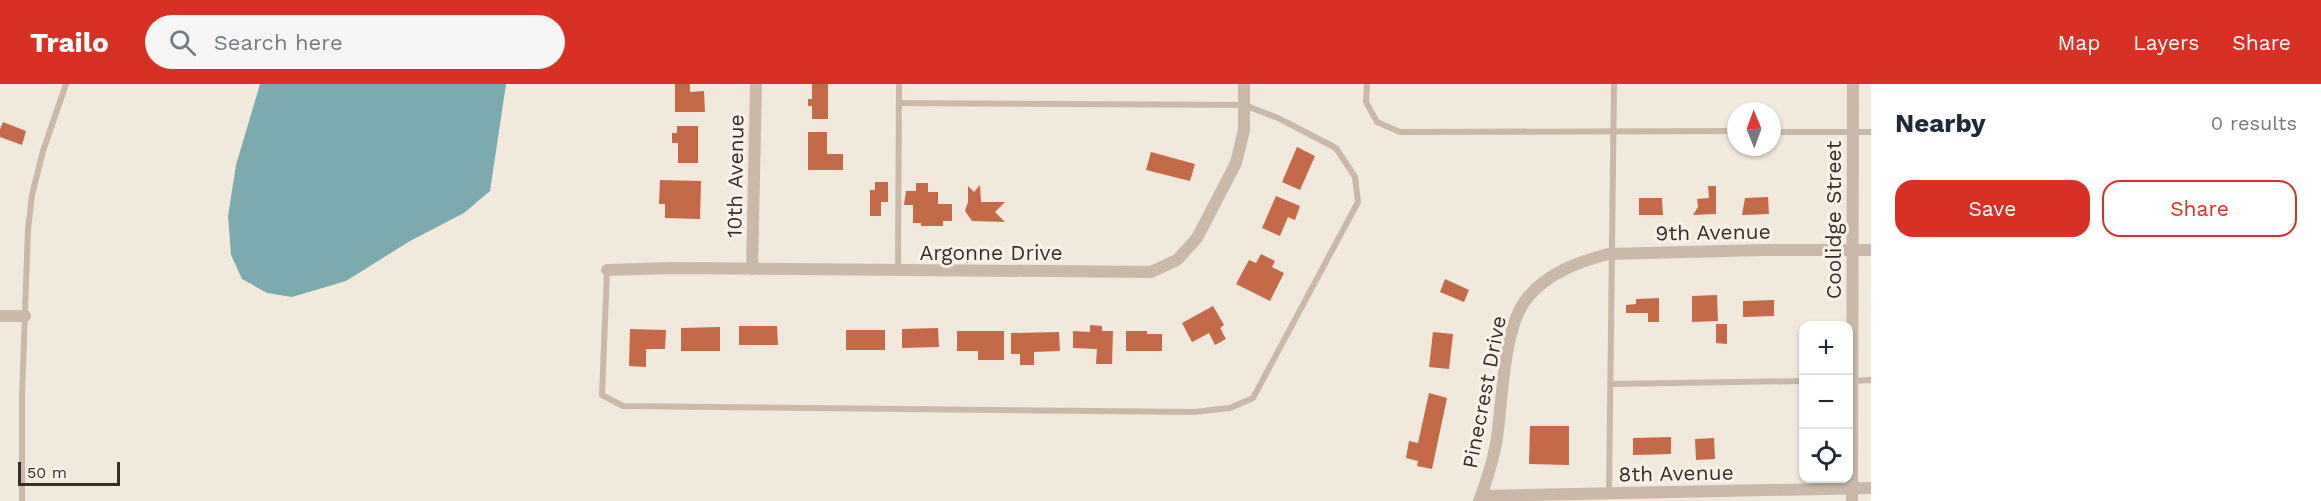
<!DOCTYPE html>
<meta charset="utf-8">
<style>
:root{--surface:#fff;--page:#f6f6f7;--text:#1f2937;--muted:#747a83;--line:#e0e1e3;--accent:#d93025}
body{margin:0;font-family:"Work Sans",sans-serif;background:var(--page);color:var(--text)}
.controls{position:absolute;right:18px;bottom:18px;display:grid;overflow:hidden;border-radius:12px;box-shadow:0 2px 4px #0004}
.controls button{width:54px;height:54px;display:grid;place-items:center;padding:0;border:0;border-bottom:2px solid var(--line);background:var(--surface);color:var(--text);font:30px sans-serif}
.compass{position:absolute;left:1727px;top:18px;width:54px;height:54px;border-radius:50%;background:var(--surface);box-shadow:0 2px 4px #0004;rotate:359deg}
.scale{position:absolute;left:18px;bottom:15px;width:102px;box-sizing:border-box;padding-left:6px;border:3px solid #372e29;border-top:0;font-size:16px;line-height:21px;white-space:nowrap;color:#372e29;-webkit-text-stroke:4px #faf2e9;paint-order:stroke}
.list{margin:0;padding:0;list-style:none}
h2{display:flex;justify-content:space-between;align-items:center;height:78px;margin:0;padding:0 24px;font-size:26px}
h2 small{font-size:20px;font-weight:400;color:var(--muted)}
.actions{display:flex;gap:12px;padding:18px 24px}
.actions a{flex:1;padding:14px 0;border:2px solid var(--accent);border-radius:18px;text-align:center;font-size:21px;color:var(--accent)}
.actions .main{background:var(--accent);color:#fff}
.icon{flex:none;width:33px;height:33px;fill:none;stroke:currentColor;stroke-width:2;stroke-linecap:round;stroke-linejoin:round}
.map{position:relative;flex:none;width:1871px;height:417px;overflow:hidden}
header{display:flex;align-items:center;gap:36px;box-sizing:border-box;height:84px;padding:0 30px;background:var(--accent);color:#fff}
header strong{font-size:28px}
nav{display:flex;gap:33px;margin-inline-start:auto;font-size:21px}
.search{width:420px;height:54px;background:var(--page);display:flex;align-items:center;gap:15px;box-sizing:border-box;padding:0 21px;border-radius:33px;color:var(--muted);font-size:22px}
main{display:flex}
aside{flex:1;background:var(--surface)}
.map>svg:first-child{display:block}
.water{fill:#7cabaf}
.building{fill:#c56a48}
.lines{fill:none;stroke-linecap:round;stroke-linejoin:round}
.service{stroke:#cab9a9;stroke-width:6}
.minor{stroke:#cab9a9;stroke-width:12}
.labels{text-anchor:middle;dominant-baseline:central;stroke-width:6;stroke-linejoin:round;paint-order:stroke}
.street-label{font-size:21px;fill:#372e29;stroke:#faf2e9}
</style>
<header>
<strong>Trailo</strong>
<div class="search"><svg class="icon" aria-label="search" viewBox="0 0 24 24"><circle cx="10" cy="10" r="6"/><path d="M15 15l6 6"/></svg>Search here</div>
<nav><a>Map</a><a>Layers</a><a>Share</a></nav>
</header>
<main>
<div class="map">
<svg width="1871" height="417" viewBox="0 0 1871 417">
<rect width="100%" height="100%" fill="#f2e9dd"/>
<path class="water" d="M260 0H506L490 107 464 129 410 157 346 197 292 213 267 209 242 195 231 171 228 132 236 81Z"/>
<g class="building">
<path d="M675 0H690V8L704 7 705 28H675Z"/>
<path d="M812 0H828V35H812V22H808V15H812Z"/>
<path d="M3 38 26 47 22 61 0 53V45Z"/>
<path d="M677 42H698V79H678V59H672V49H677Z"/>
<path d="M808 48H827V70H843V86H808Z"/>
<path d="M1297 63 1315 72 1300 106 1282 98Z"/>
<path d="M1151 68 1195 80 1190 97 1146 86Z"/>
<path d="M660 96 701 97 700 135 665 134V120H659Z"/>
<path d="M875 98H888V118H881V132H870V106H875Z"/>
<path d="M916 99H928V108H938V120H952V137H943V142H921V139H913V121H904L906 107H916Z"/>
<path d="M980 101 981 118H1005L995 128 1005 138 972 137 965 127 968 118V102L974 108Z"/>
<path d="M1708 102H1716V130L1693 131 1698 123 1697 115 1709 114Z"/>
<path d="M1276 112 1300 122 1295 136 1288 133 1280 152 1262 144Z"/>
<path d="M1768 113 1769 130 1742 131 1745 114Z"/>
<path d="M1639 114H1662L1663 131H1639Z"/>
<path d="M1261 170 1275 177 1272 183 1284 189 1270 217 1236 200 1249 176 1256 179Z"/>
<path d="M1445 195 1469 206 1464 218 1440 208Z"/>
<path d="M1717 211 1718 237 1692 238V212Z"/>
<path d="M1659 214V238H1648V229H1626V221L1636 220V215Z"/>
<path d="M1774 216V232L1743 233V217Z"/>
<path d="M1213 222 1224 241 1220 244 1226 255 1215 261 1209 249 1192 258 1182 239Z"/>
<path d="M1716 240H1727V260L1716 259Z"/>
<path d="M1090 241 1102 242V247H1113L1112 280H1096L1097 265 1073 264V247L1090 248Z"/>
<path d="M739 242H777L778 261H739Z"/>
<path d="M720 243V267H681V244Z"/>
<path d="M938 244 939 263 902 264V245Z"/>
<path d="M630 245 666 246 665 265H646V283L629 282Z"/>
<rect x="846" y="246" width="39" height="20"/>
<path d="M957 247H1004V276H978V267H957Z"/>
<path d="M1126 247H1147V250H1162V267H1126Z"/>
<path d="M1059 248 1060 267 1034 268V281H1020V270H1011V249Z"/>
<path d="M1433 248 1453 250 1449 285 1429 283Z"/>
<path d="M1429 309 1447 314 1432 385 1417 382 1418 377 1406 374 1409 357 1418 359Z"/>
<path d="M1530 342H1569V381L1529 380Z"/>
<path d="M1671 353V370L1633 371V354Z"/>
<path d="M1714 354 1715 375 1696 376 1695 355Z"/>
</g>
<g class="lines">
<g class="service">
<path d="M1367 0 1366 18 1377 38 1400 48 1736 47"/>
<path d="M1772 48H1871"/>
<path d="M898 185 899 0"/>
<path d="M607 186 602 311 623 322 1194 328 1230 324 1253 314 1358 118 1355 93 1336 64 1278 34 1244 21 899 19"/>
<path d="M1852 297 1871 296"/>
<path d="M1611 300 1804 297"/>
<path d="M1609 409 1614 0"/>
<path d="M22 417V311L28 145 32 111 43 67 66 0"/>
</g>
<g class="minor">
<path d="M752 185 756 0"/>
<path d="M607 186 672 184 1151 188 1177 176 1197 154 1236 79 1244 46V0"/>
<path d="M0 232H25"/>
<path d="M1481 412 1871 404"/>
<path d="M1479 417C1486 399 1492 379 1496 360 1503 320 1502 243 1528 213 1548 189 1578 178 1608 170L1764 166H1871"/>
<path d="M1852 417 1853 0"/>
</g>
</g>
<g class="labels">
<g class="street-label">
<text transform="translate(735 92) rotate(-89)">10th Avenue</text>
<text transform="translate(1833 136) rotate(-90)">Coolidge Street</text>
<text transform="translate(1713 148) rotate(-1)">9th Avenue</text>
<text x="991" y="168">Argonne Drive</text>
<text transform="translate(1484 308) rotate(-79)">Pinecrest Drive</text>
<text transform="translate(1676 389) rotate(-1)">8th Avenue</text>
</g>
</g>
</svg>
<div class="controls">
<button>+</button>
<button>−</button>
<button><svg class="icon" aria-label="locate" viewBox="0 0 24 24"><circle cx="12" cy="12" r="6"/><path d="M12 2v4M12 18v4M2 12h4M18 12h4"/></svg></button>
</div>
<svg class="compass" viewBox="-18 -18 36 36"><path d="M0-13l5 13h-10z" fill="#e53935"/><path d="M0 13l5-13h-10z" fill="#747a83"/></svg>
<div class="scale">50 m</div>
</div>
<aside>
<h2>Nearby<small>0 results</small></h2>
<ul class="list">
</ul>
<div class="actions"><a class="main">Save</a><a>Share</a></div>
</aside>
</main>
